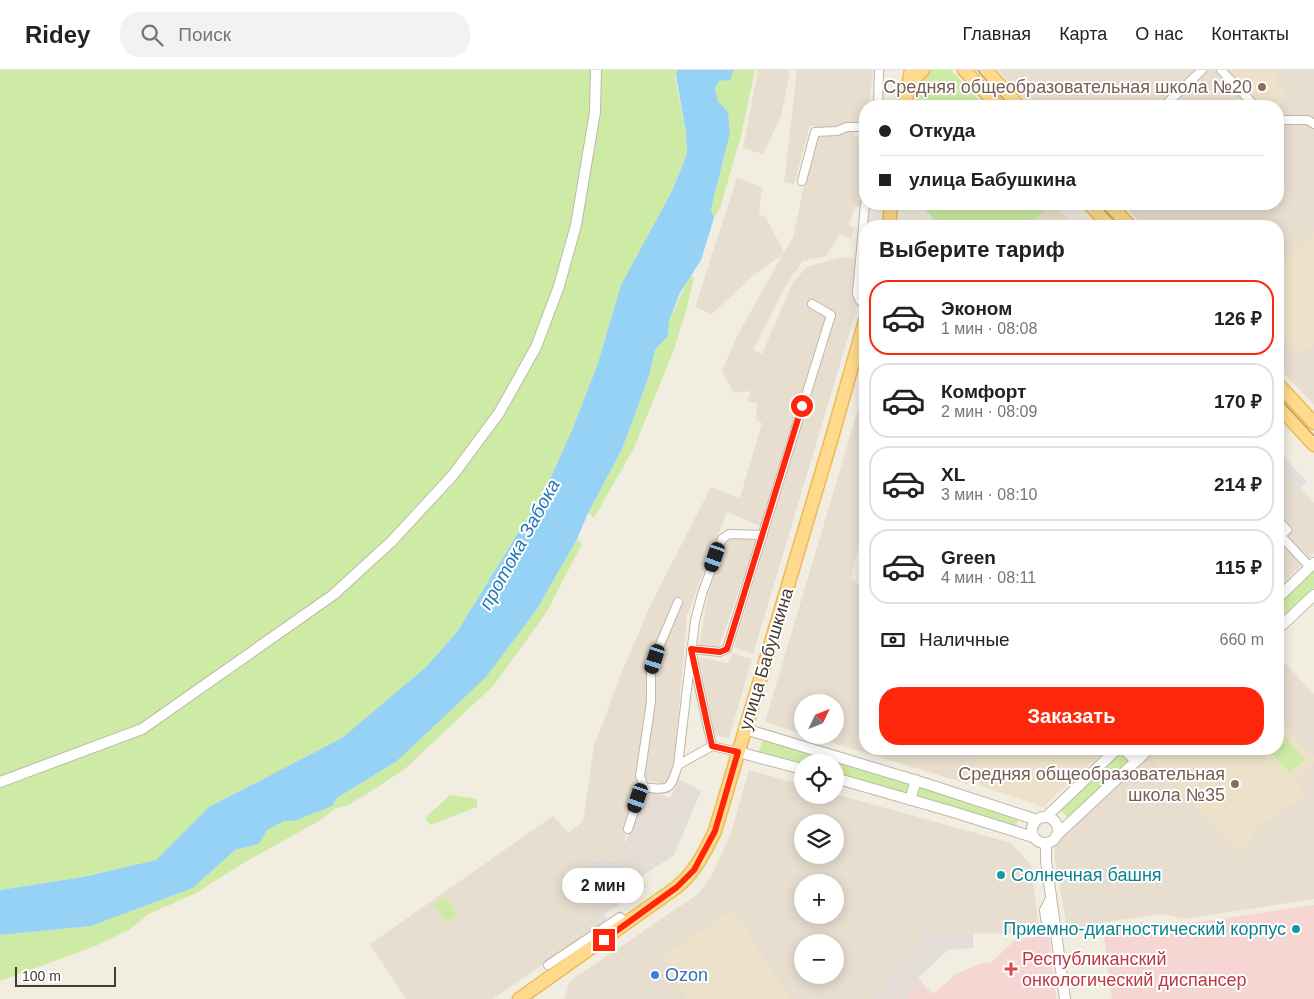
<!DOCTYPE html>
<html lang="ru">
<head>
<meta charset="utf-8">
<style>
	body { margin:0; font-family:Arial,sans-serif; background:#f2f2f2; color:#222; height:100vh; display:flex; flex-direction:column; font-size:19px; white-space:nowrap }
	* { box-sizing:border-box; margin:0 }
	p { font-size:16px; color:#767676 }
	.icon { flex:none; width:28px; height:28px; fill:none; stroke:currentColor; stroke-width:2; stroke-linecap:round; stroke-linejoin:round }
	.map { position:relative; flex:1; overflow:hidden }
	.side { position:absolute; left:859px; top:150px; width:425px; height:535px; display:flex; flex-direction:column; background:#fff; border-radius:20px; box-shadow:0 2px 12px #0003 }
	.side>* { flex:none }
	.top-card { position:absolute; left:859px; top:30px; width:425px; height:110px; border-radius:20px; box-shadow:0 2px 12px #0003; display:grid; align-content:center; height:110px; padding:0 20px; background:#fff }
	.needle { width:32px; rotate:47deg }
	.controls { position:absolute; left:794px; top:624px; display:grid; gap:10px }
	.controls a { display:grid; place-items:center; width:50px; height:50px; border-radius:50%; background:#fff; box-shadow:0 2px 12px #0003; font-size:25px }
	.scale { position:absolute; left:15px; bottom:12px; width:101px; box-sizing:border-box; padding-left:5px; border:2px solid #443c32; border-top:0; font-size:14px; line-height:18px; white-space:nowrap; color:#443c32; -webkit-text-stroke:4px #fff; paint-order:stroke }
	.end { position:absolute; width:22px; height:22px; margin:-11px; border:6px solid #ff270b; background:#fff; box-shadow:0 0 0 2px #fff }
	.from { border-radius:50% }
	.bubble { position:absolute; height:35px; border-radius:18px; background:#fff; box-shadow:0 2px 12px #0003; font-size:16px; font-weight:700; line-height:35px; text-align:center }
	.car { position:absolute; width:15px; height:30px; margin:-15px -8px; border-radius:6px; box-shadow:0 0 4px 1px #0007; background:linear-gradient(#222 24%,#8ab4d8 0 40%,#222 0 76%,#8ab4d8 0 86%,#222 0) }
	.top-card b { display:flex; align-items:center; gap:18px; height:48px; font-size:19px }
	.top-card b+b { border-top:1px solid #e0e0e0 }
	.top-card i { width:12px; height:12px; background:#222 }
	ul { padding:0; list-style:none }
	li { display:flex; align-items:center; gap:15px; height:75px; margin:0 10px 8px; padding:0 10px; border:2px solid #e0e0e0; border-radius:20px }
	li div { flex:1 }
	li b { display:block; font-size:19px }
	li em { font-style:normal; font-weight:700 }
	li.selected { border-color:#ff270b }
	li>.icon { width:45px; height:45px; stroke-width:1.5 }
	h2 { padding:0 20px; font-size:22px; line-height:60px }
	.pay { display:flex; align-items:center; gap:12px; height:55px; padding:0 20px; font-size:19px }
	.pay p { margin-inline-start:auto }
	.primary-button { display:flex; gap:10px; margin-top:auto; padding:10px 20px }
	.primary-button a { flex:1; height:58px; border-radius:20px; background:#ff270b; color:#fff; font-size:20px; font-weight:700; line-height:58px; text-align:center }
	header { display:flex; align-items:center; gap:30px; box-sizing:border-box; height:70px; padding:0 25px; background:#fff; border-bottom:1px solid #e0e0e0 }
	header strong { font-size:24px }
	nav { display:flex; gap:28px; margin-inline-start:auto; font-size:18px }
	.search { width:350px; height:45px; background:#f2f2f2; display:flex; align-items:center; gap:12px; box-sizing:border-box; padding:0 18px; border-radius:20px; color:#767676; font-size:19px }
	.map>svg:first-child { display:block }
	.residential { fill:#e7decf; fill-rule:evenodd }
	.industrial { fill:#e4ddd7 }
	.education { fill:#ede2c9 }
	.medical { fill:#f5d6d3 }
	.green { fill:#ceeba5 }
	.parking { fill:#e2dfdb }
	.water { fill:#96d2f6 }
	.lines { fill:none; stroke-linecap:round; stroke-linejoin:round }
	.minor-casing { stroke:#c1b7a6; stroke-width:10 }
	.tertiary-casing { stroke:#c1b7a6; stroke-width:12 }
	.primary-casing { stroke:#edba54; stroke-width:15 }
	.minor { stroke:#fff; stroke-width:8 }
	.tertiary { stroke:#fff; stroke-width:10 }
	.primary { stroke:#ffda8d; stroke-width:12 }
	.tram { stroke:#939393; stroke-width:1 }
	.route { stroke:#ff270b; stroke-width:6 }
	.education-dot { fill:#8d6e63; stroke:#fff; stroke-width:2 }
	.culture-dot { fill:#0f9aa8; stroke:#fff; stroke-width:2 }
	.health-dot { fill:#e0444e; stroke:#fff; stroke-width:2 }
	.shop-dot { fill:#3f7fe0; stroke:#fff; stroke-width:2 }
	.labels { text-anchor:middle; stroke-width:4; stroke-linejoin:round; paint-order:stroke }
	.education-label { font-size:18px; fill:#785e54; stroke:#fff; text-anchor:end }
	.street-label { font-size:18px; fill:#443c32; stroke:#fff }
	.culture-label { font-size:18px; fill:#0d838f; stroke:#fff; text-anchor:start }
	.health-label { font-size:18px; fill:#be3a42; stroke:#fff; text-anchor:start }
	.shop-label { font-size:18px; fill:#366cbe; stroke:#fff; text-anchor:start }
	.water-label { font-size:19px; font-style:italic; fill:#2279b0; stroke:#fff }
</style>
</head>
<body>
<header>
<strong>Ridey</strong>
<div class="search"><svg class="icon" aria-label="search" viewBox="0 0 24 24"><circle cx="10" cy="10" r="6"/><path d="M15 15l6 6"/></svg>Поиск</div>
<nav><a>Главная</a><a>Карта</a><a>О нас</a><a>Контакты</a></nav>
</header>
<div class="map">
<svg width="1314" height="929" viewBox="0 0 1314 929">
	<rect width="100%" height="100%" fill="#f2ede1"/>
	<path class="residential" d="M758,0h31v7l-8,39 -18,38 -20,-6z
		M797,0h76l-4,36h-4v21l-40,2 -15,-4 -16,59 -10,-1z
		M998,0h232l33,36h-232z
		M1280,0h34v163l-36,34v-41h-134l-21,-22h155l-2,-98 10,-10 -15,-17z
		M851,58l4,1 -2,7 12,2 -2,18 2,1v27l-4,23 -6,-1 -6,19 6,3 -4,10 -11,-4 -14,22 -23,5 -17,24 -33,65 9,4 31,-72 14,-15 35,-10 17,2 -4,55 -102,340 -19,-7 99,-325 -7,-5 -66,209 -33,-14 -30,77 -10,28 -12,137 -5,26 -5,5 -18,-5 -4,-12 11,-100 26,-70h-4l-13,28 -15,43v36l-27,156 -27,-1 -22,16 29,48 -108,75h-87l-36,-55 183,-128 16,17 14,-12 11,-75 27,-72 31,-72 59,-115 29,11 22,-75 -6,-3 1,-17 -10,-2 4,-10 -17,2 -12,-22 13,-31 48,-86 -28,20 -43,40 -17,-7 42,-129 25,9 -3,27 7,4 18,34 9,-14 22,-106z
		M1278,263l21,22 15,-13v63l-36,-38z
		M865,316v133l-14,60 14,9v161h115l-12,35 -161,-49h28v-33h-33v32l-37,-12z
		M1278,392l36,41v50l-36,35z
		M731,468l26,2 -39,109 -19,-2 8,-49 19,-57z
		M732,583l20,6 -23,79 -14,-3 -16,-78 29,6z
		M1278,586l36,38v205l-129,20 -24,-5 -55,8 -38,10 -14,-77 2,-13 101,-93h121z
		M749,700l53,15v10l33,-1 176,49 20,22 8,64 -28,5 -88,-2 -20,33 -30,34h-309l6,-18 128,-87 14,-19 19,-42zM802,752h33v33h-33zM802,812h33v33h-33zM802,872h33v33h-33z"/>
	<path class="industrial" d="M679,709l22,12 -27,64 -32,21 4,11 -42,27 3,6 -6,4 -29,-48 23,-16 26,1 2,-15 27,-56 20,8z
		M923,862l50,1v15l-25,2 -30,28 4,5 -16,16h-33l30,-34z"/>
	<path class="education" d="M1230,0h50l-9,9 15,17 -10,10h-13z
		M1052,134h2l21,22h-47z
		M1314,163v109l-15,13 -21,-22v-66z
		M1278,648l36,39v5l-19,20 10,11 -29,24 -8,2 -17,15 2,3 -14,16 -91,-98 7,-6h123z
		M980,679h127l-64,58 -63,-21 -6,-18z
		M733,840l41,63 17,26h-103l-27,-41z"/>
	<path class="medical" d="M1314,835v94h-202l-9,-71 40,-6 1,8z
		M1049,864l7,65h-150l16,-16 11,11 23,-20 24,-10 11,-1 24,-23z"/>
	<path class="green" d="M0,0h677l-2,7 11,56 1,21 -15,37 -51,94 -24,81 -25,64 -25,56 -90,146 -31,35 -84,71 -133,69 -53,53 -73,17 -83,13z
		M734,0h21l-14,66 -21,72 -6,10 -3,-9 19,-76 -2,-21 -10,-11 -3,-12 4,-8 11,-1z
		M929,0h21l3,2 31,34h-70c2,-14 3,-26 15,-36z
		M920,134h132l-24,22h-88z
		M690,205l4,3 -9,37 -12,37 -39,96 -40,70 -6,-5 34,-64 27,-73 6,-26 13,-14 1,-15z
		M577,469l5,5 -36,69 -52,72 -88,83 -25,17 -34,21 -11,2 -17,13 -74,41 -49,31 -47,21 -20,16 -36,17 -93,34v-46l91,-9 102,-38 42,-38 24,-6 8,-14 17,-10 10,1 43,-23 60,-37 140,-152z
		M1314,499v19l-36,34v-19z
		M1284,666l21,23 -15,14 -22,-23 10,-1v-7z
		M763,668l148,44 -3,12 -73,-20v-12h-33v2l-43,-12z
		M1121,682l8,9 -60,58 -9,-10z
		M918,716l101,30 -3,12 -101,-30z
		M450,725l27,4v8l-47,18 -5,-7z
		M446,826l12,18 -11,9 -14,-18z"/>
	<path class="parking" d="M1278,380l29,32 -10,9 -19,-21z"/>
	<path class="water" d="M677,0h57l-4,10 -11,1 -4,8 3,12 10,11 2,21 -19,76 3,9 -13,42 -21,33 -11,28 -1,15 -13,14 -6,26 -27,73 -34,64 -11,26 -40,70 -51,68 -89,84 -60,37 -5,8 -38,15h-10l-17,9 -8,14 -24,6 -42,38 -102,38 -91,9v-45l83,-13 73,-17 53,-53 133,-69 84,-71 31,-35 90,-146 25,-56 25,-64 24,-81 51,-94 15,-37 -1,-21 -10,-58z"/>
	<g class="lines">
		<g class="minor-casing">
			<path id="minor" d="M1221,0l34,36
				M878,36l1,-36
				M1164,36l38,-36
				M1278,50h30l6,4
				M802,111l13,-49 22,-1 10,-4h18
				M865,235l-5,-4 -3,-7 8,-90
				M1278,450l9,10 -9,9
				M1281,466l29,31
				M678,532l-19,45 -8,23v32l-11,74 4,11c26,4 26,3 34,-22l34,-19 26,6
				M712,676l-21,-97 29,3 7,-3 104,-334 -19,-11
				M678,695l17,-144 7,-27 20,-55 7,-5 34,1
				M628,759l10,-31 6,-11
				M1051,826l-7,14 2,14 10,7
				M548,895l72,-48 7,6"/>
		</g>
		<g class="tertiary-casing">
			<path id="tertiary" d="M1278,528l36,-35
				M1278,559l36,-34
				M745,659l182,55 110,36
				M1124,679l12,12
				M738,682l64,17
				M835,708l115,33 83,26
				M0,712l142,-53 191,-134 59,-54 61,-66 46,-62 37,-66 23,-61 17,-61 19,-113 1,-42
				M910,730l6,-20
				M1032 760a13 13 0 1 1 26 0a13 13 0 1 1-26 0Z
				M1046,747l71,-68
				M1058,764l91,-85
				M1046,773v17l19,139"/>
		</g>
		<g class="primary-casing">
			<path id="primary" d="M964,0l34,36
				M986,0l33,36
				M908,16l15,-16
				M905,36l6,-36
				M1089,134l21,22
				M1109,134l21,22
				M889,156l2,-22
				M1278,314l36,39
				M1278,336l36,39
				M519,929l158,-112c18,-15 28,-35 38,-56l115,-387 35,-123"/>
		</g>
		<use href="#minor" class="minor"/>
		<use href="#tertiary" class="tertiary"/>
		<use href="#primary" class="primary"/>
		<path class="tram" d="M977,0l33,36
			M1098,134l21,22
			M1278,327l36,39"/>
	</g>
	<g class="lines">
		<path class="route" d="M604,870l73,-53 17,-17 21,-39 23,-79 -26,-6 -21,-97 29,3 7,-3 75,-243"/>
	</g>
	<g class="education-dot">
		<circle cx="1262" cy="17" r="5"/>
		<circle cx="1235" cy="714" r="5"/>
	</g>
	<g class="culture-dot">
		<circle cx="1001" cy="805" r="5"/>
		<circle cx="1296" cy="859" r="5"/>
	</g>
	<path class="health-dot" d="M1008.5 891.5h5v5h5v5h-5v5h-5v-5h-5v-5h5z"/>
	<circle class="shop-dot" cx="655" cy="905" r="5"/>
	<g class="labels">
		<g class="education-label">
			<text x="1252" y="23">Средняя общеобразовательная школа №20</text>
			<text x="1225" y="710">Средняя общеобразовательная<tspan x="1225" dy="21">школа №35</tspan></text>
		</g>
		<g class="street-label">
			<text transform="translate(766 589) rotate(-73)" y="6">улица Бабушкина</text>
		</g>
		<g class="culture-label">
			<text x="1011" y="811">Солнечная башня</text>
			<text x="1286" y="865" text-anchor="end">Приемно-диагностический корпус</text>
		</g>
		<g class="health-label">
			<text x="1022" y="895">Республиканский<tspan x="1022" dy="21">онкологический диспансер</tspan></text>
		</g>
		<g class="shop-label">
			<text x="665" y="911">Ozon</text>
		</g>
		<g class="water-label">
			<text transform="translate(519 474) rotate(-61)" y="7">протока Забока</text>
		</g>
	</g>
</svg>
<div class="controls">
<a><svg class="needle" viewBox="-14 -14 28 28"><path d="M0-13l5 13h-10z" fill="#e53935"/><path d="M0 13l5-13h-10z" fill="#767676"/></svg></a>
<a><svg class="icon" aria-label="locate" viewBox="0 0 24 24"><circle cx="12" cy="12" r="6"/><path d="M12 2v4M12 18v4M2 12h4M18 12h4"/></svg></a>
<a><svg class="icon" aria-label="layers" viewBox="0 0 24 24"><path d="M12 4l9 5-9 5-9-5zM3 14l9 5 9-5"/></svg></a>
<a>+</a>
<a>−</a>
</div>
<div class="scale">100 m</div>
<i class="end from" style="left:802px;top:336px"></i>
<i class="end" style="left:604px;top:870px"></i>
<div class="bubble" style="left:562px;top:798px;width:82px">2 мин</div>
<i class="car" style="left:715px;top:487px;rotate:199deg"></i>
<i class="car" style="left:655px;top:589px;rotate:198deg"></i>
<i class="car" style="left:638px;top:728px;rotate:199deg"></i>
<div class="top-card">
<b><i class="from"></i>Откуда</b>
<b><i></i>улица Бабушкина</b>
</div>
<section class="side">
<h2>Выберите тариф</h2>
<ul>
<li class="selected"><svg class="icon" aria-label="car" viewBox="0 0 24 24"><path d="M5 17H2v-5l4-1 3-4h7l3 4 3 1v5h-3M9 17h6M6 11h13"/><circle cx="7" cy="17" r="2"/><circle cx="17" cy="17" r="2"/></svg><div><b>Эконом</b><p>1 мин · 08:08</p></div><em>126 ₽</em></li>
<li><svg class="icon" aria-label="car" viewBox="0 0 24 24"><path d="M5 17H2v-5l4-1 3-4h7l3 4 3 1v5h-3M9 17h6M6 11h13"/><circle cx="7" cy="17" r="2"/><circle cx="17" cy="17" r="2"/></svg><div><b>Комфорт</b><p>2 мин · 08:09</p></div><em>170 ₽</em></li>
<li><svg class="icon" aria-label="car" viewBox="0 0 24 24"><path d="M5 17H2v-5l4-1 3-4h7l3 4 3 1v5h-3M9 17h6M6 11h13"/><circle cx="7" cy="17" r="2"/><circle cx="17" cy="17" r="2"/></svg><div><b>XL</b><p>3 мин · 08:10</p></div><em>214 ₽</em></li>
<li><svg class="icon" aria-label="car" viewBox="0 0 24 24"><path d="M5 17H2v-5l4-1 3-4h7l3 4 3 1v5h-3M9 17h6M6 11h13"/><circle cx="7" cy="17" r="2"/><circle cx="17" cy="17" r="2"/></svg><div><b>Green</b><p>4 мин · 08:11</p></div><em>115 ₽</em></li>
</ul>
<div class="pay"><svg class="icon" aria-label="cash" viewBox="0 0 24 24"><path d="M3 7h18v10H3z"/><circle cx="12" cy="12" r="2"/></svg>Наличные<p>660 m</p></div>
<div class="primary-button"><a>Заказать</a></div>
</section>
</div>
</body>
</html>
